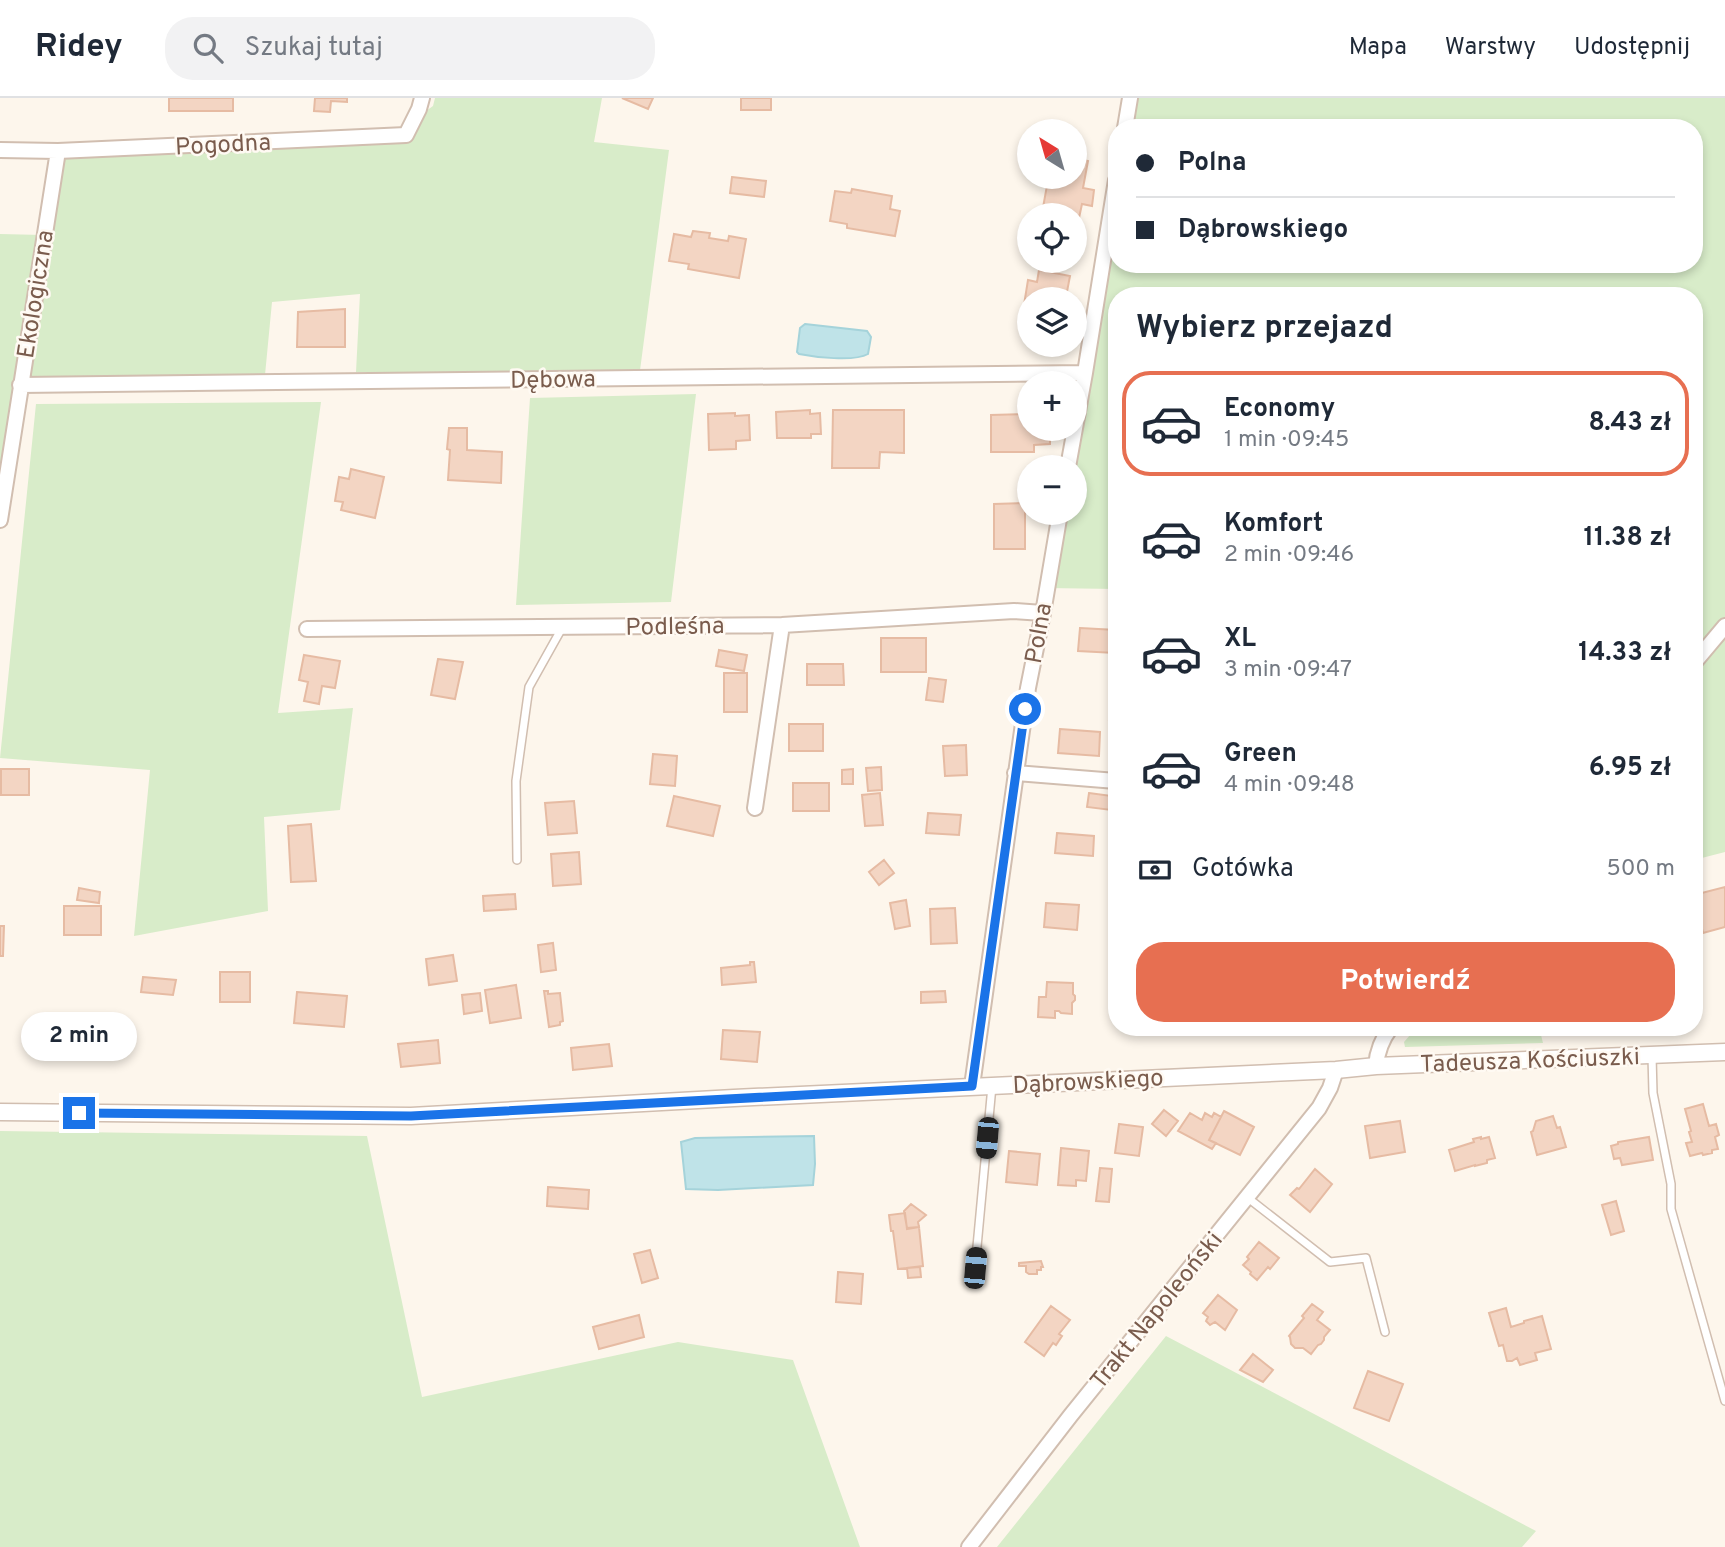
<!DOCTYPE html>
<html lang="pl">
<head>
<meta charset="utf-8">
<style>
	body { margin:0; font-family:Overpass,sans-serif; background:#f2f2f3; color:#1f2937; height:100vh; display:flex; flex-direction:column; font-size:26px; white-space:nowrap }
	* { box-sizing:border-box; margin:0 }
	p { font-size:23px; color:#747a83 }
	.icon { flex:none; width:38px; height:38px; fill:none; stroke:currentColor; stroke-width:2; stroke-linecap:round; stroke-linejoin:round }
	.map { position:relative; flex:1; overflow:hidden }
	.side { position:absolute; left:1108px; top:189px; width:595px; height:749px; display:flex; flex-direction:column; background:#fff; border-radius:28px; box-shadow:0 4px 10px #0003 }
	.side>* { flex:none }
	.guide { position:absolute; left:1108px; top:21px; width:595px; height:154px; border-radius:28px; box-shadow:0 4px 10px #0003; display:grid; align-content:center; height:154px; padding:0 28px; background:#fff }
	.needle { width:46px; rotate:323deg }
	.buttons { position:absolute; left:1017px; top:21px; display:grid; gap:14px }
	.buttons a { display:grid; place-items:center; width:70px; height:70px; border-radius:50%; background:#fff; box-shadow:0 4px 10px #0003; font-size:35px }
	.end { position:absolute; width:32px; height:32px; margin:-16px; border:9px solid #1a73e8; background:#fff; box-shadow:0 0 0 4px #fff }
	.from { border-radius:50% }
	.bubble { position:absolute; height:49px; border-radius:24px; background:#fff; box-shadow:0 4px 10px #0003; font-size:23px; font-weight:700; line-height:49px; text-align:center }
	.car { position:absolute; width:21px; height:42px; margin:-21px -10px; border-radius:9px; box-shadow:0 0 5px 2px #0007; background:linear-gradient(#222 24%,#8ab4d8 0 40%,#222 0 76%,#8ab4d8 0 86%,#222 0) }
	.guide b { display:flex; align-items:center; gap:24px; height:66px; font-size:26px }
	.guide b+b { border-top:2px solid #e0e1e3 }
	.guide i { width:18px; height:18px; background:#1f2937 }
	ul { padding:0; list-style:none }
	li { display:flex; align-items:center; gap:21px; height:105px; margin:0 14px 10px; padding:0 14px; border:4px solid transparent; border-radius:28px }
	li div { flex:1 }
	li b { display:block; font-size:26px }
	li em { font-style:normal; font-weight:700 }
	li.on { border-color:#e76f51 }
	li>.icon { width:63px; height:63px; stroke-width:1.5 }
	h2 { padding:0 28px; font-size:32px; line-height:84px }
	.pay { display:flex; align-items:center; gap:18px; height:77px; padding:0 28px; font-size:26px }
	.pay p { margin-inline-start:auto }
	.button { display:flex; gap:14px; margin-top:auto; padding:14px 28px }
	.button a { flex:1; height:80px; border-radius:28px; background:#e76f51; color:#fff; font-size:28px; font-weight:700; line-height:80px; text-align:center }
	header { display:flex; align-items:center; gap:42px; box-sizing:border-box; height:98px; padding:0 35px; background:#fff; border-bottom:2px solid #e0e1e3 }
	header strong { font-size:33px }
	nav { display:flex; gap:38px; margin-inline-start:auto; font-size:24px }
	.search { width:490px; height:63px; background:#f2f2f3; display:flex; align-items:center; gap:18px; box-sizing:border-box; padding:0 24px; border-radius:28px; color:#747a83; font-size:26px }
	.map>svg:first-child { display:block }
	.green { fill:#d8ecc9 }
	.water { fill:#bfe3e8; stroke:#a5d3da; stroke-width:2 }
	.building { fill:#f3d5c3; stroke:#e6bba3; stroke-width:2 }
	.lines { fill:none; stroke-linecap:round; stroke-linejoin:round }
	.service-casing { stroke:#d1beb0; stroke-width:10 }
	.minor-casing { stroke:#d1beb0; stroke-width:18 }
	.tertiary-casing { stroke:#d1beb0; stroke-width:19 }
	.service { stroke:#fff; stroke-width:7 }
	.minor { stroke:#fff; stroke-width:14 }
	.tertiary { stroke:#fff; stroke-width:16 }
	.route { stroke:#1a73e8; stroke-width:9 }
	.labels { text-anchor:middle; stroke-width:5; stroke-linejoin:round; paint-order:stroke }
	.street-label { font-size:24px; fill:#7a5c4d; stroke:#fffaf3 }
</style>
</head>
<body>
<header>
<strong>Ridey</strong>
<div class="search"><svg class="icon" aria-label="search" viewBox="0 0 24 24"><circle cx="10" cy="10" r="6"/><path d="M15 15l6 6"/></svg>Szukaj tutaj</div>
<nav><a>Mapa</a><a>Warstwy</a><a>Udostępnij</a></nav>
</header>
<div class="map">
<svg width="1725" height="1449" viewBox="0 0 1725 1449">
	<rect width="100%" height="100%" fill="#fdf6ec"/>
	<path class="green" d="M435,0h167l-8,44 75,8 -30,228 -283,-6 4,-78 -88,8 -7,73 -245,10 38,-234 329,-12 46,-33z
		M1130,0h595v754l-31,8v-564h-578v293l-70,-1 13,-75h15v-46l42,-292v89h578v-136h-569z
		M0,136l43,1 -43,232z
		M696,296l-25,208 -155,3 14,-207z
		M321,304l-43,311 75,-5 -13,102 -76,7 4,94 -134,25 16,-166 -150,-12 36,-354z
		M1417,929h122l4,16 -138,4 -1,-5z
		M0,1033l367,5 55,261 256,-55 115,18 67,187h-860z
		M1166,1238l370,195 -14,16h-525z"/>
	<path class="water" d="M805,226l62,7 4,6 -3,17c-14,8 -54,3 -69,0l-2,-2 3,-24z
		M814,1038l1,28 -2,21 -95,5 -32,-1 -5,-47 14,-4z"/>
	<path class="building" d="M169,0h64v13h-64z
		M315,0h32v4l-16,-1 -1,11 -16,-1z
		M622,0h31l-5,11z
		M741,0h30v12h-30z
		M1074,60l14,3 -5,27 11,2 -2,16 -10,-2 -3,14 -5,-1v-2l-32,-2 6,-33 7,2 1,-5h18z
		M732,79l34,4 -2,16 -34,-4z
		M852,91l40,7 -2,13 10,2 -5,25 -48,-8v-4l-17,-3 5,-30 16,2z
		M693,133l17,2 -1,5 19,3 1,-5 17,3 -7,39 -51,-9 1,-5 -20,-3 5,-27 17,3z
		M1039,172l31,6 -4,21 -3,-1 -1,3h-33v13l-6,-1 5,-31 9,2z
		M345,211v38h-48l1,-35z
		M810,312v4l10,-1 1,21h-10v4h-34l-1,-26z
		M833,312h71v43l-24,-1 -1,16h-47z
		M1029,312v19h21v15l-16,1v7h-43v-37l38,-1z
		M735,315v3l14,-1 1,25 -14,1v8l-27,1 -1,-36z
		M449,330h18v22l35,2 -1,31 -53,-3 2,-30 -3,-1z
		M351,371l33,8 -9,41 -34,-8 2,-8 -8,-1 4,-24 10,2z
		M1025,405v46h-31v-45z
		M1080,530l36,2 -1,23 -37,-2z
		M881,540h45v34h-45z
		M719,552l28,5 -3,16 -28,-5z
		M304,557l36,6 -5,27 -13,-2 -3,18 -15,-3 4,-19 -9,-2z
		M438,561l25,3 -8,37 -24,-4z
		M807,566h36l1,21h-37z
		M724,575h23v39h-23z
		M929,580l17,2 -3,22 -17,-2z
		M1111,607l5,1v15l-7,-1z
		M789,626h34v27h-34z
		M1060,631l40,3 -1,24 -41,-3z
		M966,647l1,30 -22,1 -2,-30z
		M653,656l24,2 -2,30 -25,-2z
		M881,669l1,23 -14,1 -2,-23z
		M1,671h28v26h-28z
		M853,671v15h-11v-14z
		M793,685h36v28h-36z
		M880,695l3,32 -18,1 -3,-31z
		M1089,695l23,3 -1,14 -24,-3z
		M674,698l46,10 -7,30 -46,-10z
		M574,703l3,32 -29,2 -3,-32z
		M928,715l33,2 -2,20 -33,-2z
		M311,726l5,57 -25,1 -3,-56z
		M1057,735l37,3 -1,20 -38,-3z
		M579,754l2,32 -28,2 -2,-32z
		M884,762l10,13 -15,12 -10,-13z
		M1725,789v40l-22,6 -9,-38z
		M79,790l21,4 -1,11 -22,-3z
		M515,796l1,15 -32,2 -1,-15z
		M906,802l4,26 -15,3 -5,-26z
		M1046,805l33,2 -2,25 -33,-3z
		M64,808h37v29h-37z
		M955,810l2,35 -26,1 -1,-35z
		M0,828h4l-1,30h-3z
		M553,845l3,27 -15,2 -3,-27z
		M453,857l4,26 -28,4 -3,-26z
		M750,864h4l2,20 -34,3 -1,-17 29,-3z
		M220,874h30v30h-30z
		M143,879l33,3 -3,15 -32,-3z
		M1047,884l26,1v11l2,2v4l-3,3v11l-11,-1 -2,-2h-4v7l-17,-1 1,-20h7z
		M516,887l5,33 -31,5 -5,-33z
		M544,893h4v3l12,-1 3,28 -3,1v3l-11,2z
		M945,893l1,11 -25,1v-11z
		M297,894l50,4 -3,31 -50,-4z
		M480,895l2,18 -18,3 -2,-19z
		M723,932l37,2 -3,30 -36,-3z
		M81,936h30v22h-30z
		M438,942l2,23 -39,4 -3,-23z
		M609,946l3,22 -39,4 -2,-22z
		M1703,1006l6,22 7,-2 3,11 -4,2 3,12 -6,1v4v-1l-9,2 -1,-2 -12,3 -4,-13 6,-1 -3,-10 2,-1 -6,-22z
		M1164,1012l14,11 -12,15 -14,-12z
		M1224,1013l30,16 -14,28 -31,-15z
		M1190,1015l12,7 3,-7 7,4 2,-4 7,4 -12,23 7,3 -4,6 -34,-18z
		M1553,1018l4,12 3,-1 6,20 -29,8 -6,-23 2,-1 3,-10z
		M1400,1023l5,31 -35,6 -5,-32z
		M1119,1026l24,3 -4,29 -24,-3z
		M1481,1039v2l8,-2 6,21 -8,2v3l-12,3v-1l-20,6 -6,-21 25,-8 -1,-3z
		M1649,1039l4,23 -31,5 -2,-7 -6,1 -3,-13 7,-2v-2z
		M1061,1050l28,3 -3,30 -10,-1v6l-18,-1z
		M1009,1053l31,3 -3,31 -31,-3z
		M1100,1070l12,1 -3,33 -13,-1z
		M1315,1071l17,15 -22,28 -20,-17 7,-7 2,1z
		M548,1089l41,3 -1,19 -41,-3z
		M1616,1103l8,30 -13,4 -9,-30z
		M911,1106l15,11 -8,7 1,5 -12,1 -3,-17z
		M905,1115l2,16 12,-2 4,39 -25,3 -5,-38h-2l-2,-16z
		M1259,1144l20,16 -9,11 -2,-2 -11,13 -7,-6 1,-2 -8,-7 6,-6 -2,-2z
		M650,1152l8,28 -16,5 -8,-29z
		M1041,1163l2,6h-2v3h-4v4h-8l-3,-2v-6h-7v-3z
		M920,1169l1,10 -13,1 -1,-10z
		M838,1174l25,2 -2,30 -25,-2z
		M1218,1197l19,15 -12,20 -10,-8 -5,3 -4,-4 2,-4 -5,-4z
		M1312,1206l11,8 -6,8 13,10 -6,7v3l-3,4 -3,1 -7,9 -8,-6h-8l-4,-4 -1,-7 -1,-1 15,-18 -2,-2z
		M1051,1208l19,14 -11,14 3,2 -6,9 -3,-2 -9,13 -19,-14z
		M1506,1210l5,19 13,-4v-2l18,-5 9,33 -16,4 2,7 -17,5 -3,-7 -5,3h-5l-4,-16 -4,1 -10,-33z
		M639,1217l5,22 -45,12 -6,-22z
		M1253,1256l20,16 -10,12 -23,-12z
		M1368,1273l35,13 -14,37 -35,-13z"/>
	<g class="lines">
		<g class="service-casing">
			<path id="service" d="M517,762l-1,-79 13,-94 33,-59
				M1652,958l1,37 18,91v25l54,192
				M1248,1100l82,64 36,-4 19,74
				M975,1170l17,-182"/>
		</g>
		<g class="minor-casing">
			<path id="minor" d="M1125,30l5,-30
				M0,52l58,1 348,-16 13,-26 3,-11
				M20,287l1065,-12
				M1068,369l17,-94 31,-193
				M0,422l58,-369
				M307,531l475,-4 232,-14 29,2
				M1694,565l31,-37
				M1015,675l101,8
				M755,710l27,-183
				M1376,968c1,-14 6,-27 15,-39
				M972,988l56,-398 15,-75 17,-100
				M969,1449l102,-132 248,-307 11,-20 6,-18"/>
		</g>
		<g class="tertiary-casing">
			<path id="tertiary" d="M0,1014l411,4 323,-18 602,-28 40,-4 349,-14"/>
		</g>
		<use href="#service" class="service"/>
		<use href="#minor" class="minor"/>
		<use href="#tertiary" class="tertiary"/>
	</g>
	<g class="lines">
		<path class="route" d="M79,1015l332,3 561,-30 53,-377"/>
	</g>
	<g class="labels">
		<g class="street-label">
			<text transform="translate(223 46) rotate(-3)" y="8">Pogodna</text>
			<text transform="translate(35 196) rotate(-81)" y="8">Ekologiczna</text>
			<text transform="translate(553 281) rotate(-1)" y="8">Dębowa</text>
			<text transform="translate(675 528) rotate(-1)" y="8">Podleśna</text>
			<text transform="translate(1038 535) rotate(-80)" y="8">Polna</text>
			<text transform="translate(1530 962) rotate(-2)" y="8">Tadeusza Kościuszki</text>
			<text transform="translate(1088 983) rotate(-3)" y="8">Dąbrowskiego</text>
			<text transform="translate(1156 1212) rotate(-51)" y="8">Trakt Napoleoński</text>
		</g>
	</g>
</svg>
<div class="buttons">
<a><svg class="needle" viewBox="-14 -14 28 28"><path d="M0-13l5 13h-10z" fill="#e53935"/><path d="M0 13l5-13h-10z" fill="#747a83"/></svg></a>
<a><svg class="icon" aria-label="locate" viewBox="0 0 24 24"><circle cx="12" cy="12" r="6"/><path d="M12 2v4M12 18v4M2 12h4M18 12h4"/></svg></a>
<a><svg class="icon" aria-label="layers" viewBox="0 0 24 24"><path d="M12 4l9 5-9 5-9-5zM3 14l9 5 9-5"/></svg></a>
<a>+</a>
<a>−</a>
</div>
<i class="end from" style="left:1025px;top:611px"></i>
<i class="end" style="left:79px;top:1015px"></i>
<div class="bubble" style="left:21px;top:914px;width:116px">2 min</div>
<i class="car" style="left:987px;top:1040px;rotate:185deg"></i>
<i class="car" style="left:975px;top:1170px;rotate:5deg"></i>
<div class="guide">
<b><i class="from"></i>Polna</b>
<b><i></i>Dąbrowskiego</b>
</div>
<section class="side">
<h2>Wybierz przejazd</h2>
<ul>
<li class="on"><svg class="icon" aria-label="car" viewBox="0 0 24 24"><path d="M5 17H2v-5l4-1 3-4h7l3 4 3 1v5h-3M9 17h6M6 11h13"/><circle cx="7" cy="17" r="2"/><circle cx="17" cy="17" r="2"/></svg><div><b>Economy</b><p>1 min · 09:45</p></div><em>8.43 zł</em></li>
<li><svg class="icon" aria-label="car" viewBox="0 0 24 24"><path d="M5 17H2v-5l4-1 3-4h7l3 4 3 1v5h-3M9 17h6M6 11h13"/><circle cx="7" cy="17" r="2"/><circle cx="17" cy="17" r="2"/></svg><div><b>Komfort</b><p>2 min · 09:46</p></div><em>11.38 zł</em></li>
<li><svg class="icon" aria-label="car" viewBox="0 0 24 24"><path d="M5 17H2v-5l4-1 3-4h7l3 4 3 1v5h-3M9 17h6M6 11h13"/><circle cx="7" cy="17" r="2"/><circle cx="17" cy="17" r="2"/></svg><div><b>XL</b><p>3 min · 09:47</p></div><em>14.33 zł</em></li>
<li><svg class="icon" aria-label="car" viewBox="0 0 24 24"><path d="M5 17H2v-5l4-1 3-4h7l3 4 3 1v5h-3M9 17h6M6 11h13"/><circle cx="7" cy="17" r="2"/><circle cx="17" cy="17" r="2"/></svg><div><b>Green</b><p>4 min · 09:48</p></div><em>6.95 zł</em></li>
</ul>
<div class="pay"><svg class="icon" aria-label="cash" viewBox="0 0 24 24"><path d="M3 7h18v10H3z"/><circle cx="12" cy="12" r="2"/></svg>Gotówka<p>500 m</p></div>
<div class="button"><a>Potwierdź</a></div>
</section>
</div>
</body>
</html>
